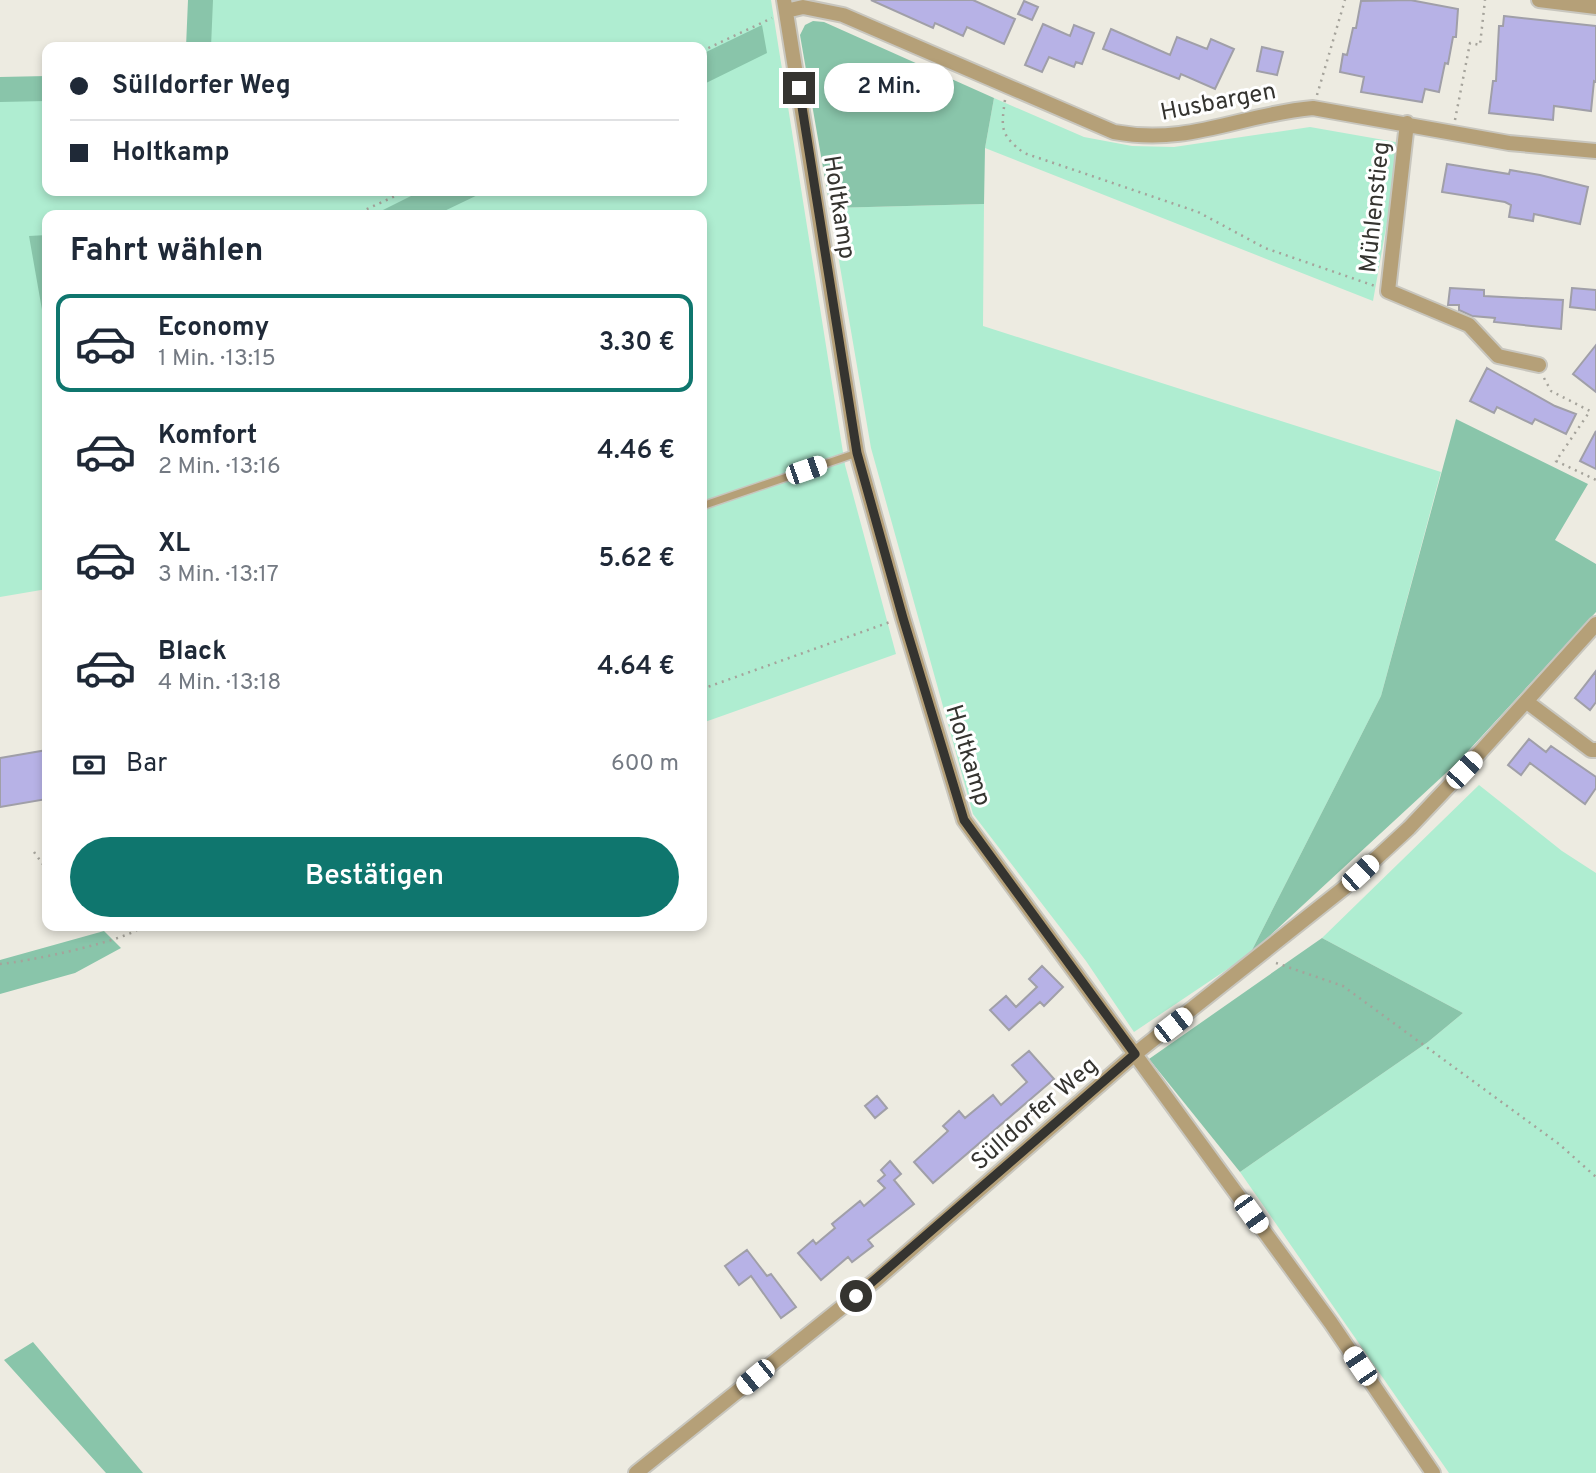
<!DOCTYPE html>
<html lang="de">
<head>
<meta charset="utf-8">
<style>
	body { margin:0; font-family:Overpass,sans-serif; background:#f6f6f7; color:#1f2937; height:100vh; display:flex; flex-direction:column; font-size:26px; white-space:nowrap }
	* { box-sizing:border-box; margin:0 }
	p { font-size:23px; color:#747a83 }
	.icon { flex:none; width:38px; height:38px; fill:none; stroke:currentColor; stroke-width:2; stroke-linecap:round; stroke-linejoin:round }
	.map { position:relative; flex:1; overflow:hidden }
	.sheet { position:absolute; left:42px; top:210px; width:665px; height:721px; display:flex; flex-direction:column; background:#fff; border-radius:14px; box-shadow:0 4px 10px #0003 }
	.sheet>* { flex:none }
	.guide { position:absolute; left:42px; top:42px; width:665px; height:154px; border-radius:14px; box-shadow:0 4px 10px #0003; display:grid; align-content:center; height:154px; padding:0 28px; background:#fff }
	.end { position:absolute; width:32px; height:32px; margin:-16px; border:9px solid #353430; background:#fff; box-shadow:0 0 0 4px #fff }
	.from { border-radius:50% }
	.bubble { position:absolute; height:49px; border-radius:24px; background:#fff; box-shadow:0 4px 10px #0003; font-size:23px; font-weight:600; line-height:49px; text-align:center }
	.car { position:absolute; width:21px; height:42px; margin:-21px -10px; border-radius:9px; box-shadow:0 0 5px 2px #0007; background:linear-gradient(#fff 24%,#345 0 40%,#fff 0 76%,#345 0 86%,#fff 0) }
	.guide b { display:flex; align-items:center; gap:24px; height:66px; font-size:26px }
	.guide b+b { border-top:2px solid #e0e1e3 }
	.guide i { width:18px; height:18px; background:#1f2937 }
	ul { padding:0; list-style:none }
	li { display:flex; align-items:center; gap:21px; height:98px; margin:0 14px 10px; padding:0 14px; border:4px solid transparent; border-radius:14px }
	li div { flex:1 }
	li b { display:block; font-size:26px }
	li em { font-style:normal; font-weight:600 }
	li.active { border-color:#0f766e }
	li>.icon { width:63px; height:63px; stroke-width:1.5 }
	h2 { padding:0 28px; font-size:32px; line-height:84px }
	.pay { display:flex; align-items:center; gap:18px; height:77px; padding:0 28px; font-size:26px }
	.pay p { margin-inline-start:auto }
	.primary-button { display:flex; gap:14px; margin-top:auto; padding:14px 28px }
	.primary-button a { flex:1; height:80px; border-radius:42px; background:#0f766e; color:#fff; font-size:28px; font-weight:600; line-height:80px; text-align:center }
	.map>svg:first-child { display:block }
	.green { fill:#afedd1 }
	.forest { fill:#89c5aa }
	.building { fill:#b7b2e6; stroke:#a09fa8; stroke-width:2 }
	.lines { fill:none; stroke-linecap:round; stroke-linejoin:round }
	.service-casing { stroke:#c8c6be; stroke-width:10 }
	.minor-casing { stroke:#c8c6be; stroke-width:18 }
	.path { stroke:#a5a39b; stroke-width:2.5; stroke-dasharray:2 5; stroke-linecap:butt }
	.service { stroke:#b5a078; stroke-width:7 }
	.minor { stroke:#b5a078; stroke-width:14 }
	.route { stroke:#353430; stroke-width:9 }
	.labels { text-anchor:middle; stroke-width:6; stroke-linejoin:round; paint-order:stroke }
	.street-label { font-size:24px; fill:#353430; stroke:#fff }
</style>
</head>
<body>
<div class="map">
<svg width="1596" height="1473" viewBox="0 0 1596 1473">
	<rect width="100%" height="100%" fill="#edebe1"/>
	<path class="green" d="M203,0h568l74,465 51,189 -194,69v-508h-655v374l-47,8v-502l47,-1v97h655v-144h-500z
		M994,98l90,39 48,9 42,1 136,-20 91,16 -28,158 -388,-153z
		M984,204l-1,122 458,146 -60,224 -131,258 -116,78 -48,-71 -113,-147 -102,-366 -41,-240z
		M1479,785l83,66 34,22v600h-147l-209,-301 188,-130 35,-29 -141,-75z"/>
	<path class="forest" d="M188,0h25l-2,47h-25z
		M813,21l11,1 170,76 -9,50 -1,56 -154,4 -30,-173 5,-10z
		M762,25l5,28 -65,32v-31z
		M47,76v25l-47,1v-25z
		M421,191h65l-50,24h-63z
		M47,235v103l-18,-102z
		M1456,419l132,65 -33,56 41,24v48l-137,149 -209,193 131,-258z
		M104,931l17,17 -46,25 -75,21v-34z
		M1322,938l141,75 -35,29 -188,130 -91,-113z
		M33,1342l110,131h-37l-102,-113z"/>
	<path class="building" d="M871,0h102l42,19 -11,25 -37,-17 -4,9 -28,-13 -2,5z
		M1410,0l48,9 -2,28h-3l-5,27 -3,-1 -6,29 -14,-3 -3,13 -61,-10 3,-15 -24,-5 3,-18 4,1 6,-27h3l5,-27z
		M1024,1l14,6 -6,13 -14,-6z
		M1504,16l92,10v56l-2,-1 -3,30 -37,-5 -1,14 -64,-7 4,-32h3l3,-55h4z
		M1043,24l27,12 4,-11 20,8 -12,31 -6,-2 -2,5 -25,-10 -7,15 -17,-7z
		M1111,29l59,26 7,-18 30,12 4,-10 23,10 -19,40 -34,-15 -2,5 -76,-30z
		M1262,47l21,5 -6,23 -20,-4z
		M1447,164l62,10 1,-4 30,5 48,12 -8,37 -46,-10 -1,7 -24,-4 2,-12 -6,-3 -63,-10z
		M1450,288l34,2v6l79,4 -2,29 -67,-7 1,-4 -23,-2 -13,-6v-5h-11z
		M1572,288l24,2v20l-26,-3z
		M1596,345v47l-23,-18z
		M1487,368l68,38 21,8 -10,20 -31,-15 -3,5 -35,-17 -3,6 -24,-12z
		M1596,431v38l-16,-8z
		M1596,671v31l-6,8 -15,-12z
		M1529,739l17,13 5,-6 45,31v11l-11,16 -55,-41 -9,12 -13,-10z
		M47,750v49l-47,8v-49z
		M1042,966l21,21 -19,19 -4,-4 -31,28 -19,-20 16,-14 10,11 21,-20 -8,-8z
		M1029,1051l25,28 -121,104 -19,-21 34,-31 -5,-5 16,-15 6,7 28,-23 8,10 26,-23 -15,-17z
		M877,1096l10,12 -12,10 -10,-12z
		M890,1161l11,13 -7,6 20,24 -46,36 5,6 -21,16 -4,-5 -27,23 -23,-27 15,-13 3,4 19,-16 -3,-4 28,-23 4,5 21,-18 -7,-7 7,-6 -4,-5z
		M747,1250l20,26 4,-2 25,33 -15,11 -30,-42 -12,9 -14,-19z"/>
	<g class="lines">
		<g class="service-casing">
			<path id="service" d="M702,506l155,-53"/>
		</g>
		<g class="minor-casing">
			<path id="minor" d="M784,0l73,453 46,165 61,202 367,503 102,150
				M1539,0l57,7
				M786,11l17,-4 40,8 271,117c76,14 127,-18 199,-24l196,35 87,8
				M1407,123l-19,168 81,34 29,31 41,9
				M1527,702l64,48h5
				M636,1473l241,-194 258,-225 209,-166 65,-60 55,-58 132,-146"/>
		</g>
		<path class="path" d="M702,51l70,-33
			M1317,95l28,-95
			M1005,100c-4,28 -5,35 19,53l174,59 67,36 110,38
			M1455,120l15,-77 10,2 5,-45
			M354,215l52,-24
			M1544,378l7,13 39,20 -34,50 40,19
			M702,689l188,-67
			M34,852l13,18
			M140,926h12
			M1276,963l67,23 216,158 37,33
			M0,964c26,-2 127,-23 143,-38"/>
		<use href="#service" class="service"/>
		<use href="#minor" class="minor"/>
	</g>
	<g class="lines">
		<path class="route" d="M799,88l58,365 46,165 61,202 171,234 -279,242"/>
	</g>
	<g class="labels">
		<g class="street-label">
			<text transform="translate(1218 101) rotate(-11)" y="8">Husbargen</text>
			<text transform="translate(840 207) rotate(81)" y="8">Holtkamp</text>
			<text transform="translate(1374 207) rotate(-84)" y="8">Mühlenstieg</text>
			<text transform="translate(969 755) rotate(73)" y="8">Holtkamp</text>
			<text transform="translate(1034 1113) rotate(-41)" y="8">Sülldorfer Weg</text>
		</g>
	</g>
</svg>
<i class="end from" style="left:856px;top:1296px"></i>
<i class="end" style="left:799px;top:88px"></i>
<div class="bubble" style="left:824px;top:63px;width:130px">2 Min.</div>
<i class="car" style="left:806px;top:470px;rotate:71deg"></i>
<i class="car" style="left:1464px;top:770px;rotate:43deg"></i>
<i class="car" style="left:1360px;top:873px;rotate:47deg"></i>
<i class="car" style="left:1173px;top:1025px;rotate:52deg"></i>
<i class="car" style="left:1251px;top:1214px;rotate:144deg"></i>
<i class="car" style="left:1360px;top:1366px;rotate:326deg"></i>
<i class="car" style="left:755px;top:1377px;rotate:231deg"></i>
<div class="guide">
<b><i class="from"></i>Sülldorfer Weg</b>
<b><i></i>Holtkamp</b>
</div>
<section class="sheet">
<h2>Fahrt wählen</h2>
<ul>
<li class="active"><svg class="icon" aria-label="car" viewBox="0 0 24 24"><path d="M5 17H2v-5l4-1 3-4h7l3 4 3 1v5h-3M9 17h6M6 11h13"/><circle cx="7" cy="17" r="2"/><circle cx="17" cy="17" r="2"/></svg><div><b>Economy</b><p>1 Min. · 13:15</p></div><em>3.30 €</em></li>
<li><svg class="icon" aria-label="car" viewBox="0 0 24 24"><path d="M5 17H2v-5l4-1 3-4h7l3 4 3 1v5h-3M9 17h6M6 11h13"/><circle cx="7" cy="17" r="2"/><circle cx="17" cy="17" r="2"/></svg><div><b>Komfort</b><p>2 Min. · 13:16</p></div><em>4.46 €</em></li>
<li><svg class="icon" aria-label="car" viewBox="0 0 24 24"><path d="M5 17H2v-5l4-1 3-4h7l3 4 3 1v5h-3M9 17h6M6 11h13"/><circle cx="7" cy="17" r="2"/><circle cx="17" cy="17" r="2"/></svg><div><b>XL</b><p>3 Min. · 13:17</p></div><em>5.62 €</em></li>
<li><svg class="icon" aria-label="car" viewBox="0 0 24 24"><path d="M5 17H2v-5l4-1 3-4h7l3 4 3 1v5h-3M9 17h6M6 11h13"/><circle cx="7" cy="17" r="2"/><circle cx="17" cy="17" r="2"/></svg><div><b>Black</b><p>4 Min. · 13:18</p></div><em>4.64 €</em></li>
</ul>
<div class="pay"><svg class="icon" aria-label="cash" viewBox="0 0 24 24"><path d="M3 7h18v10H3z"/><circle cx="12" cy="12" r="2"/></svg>Bar<p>600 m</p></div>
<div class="primary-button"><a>Bestätigen</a></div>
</section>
</div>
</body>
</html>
